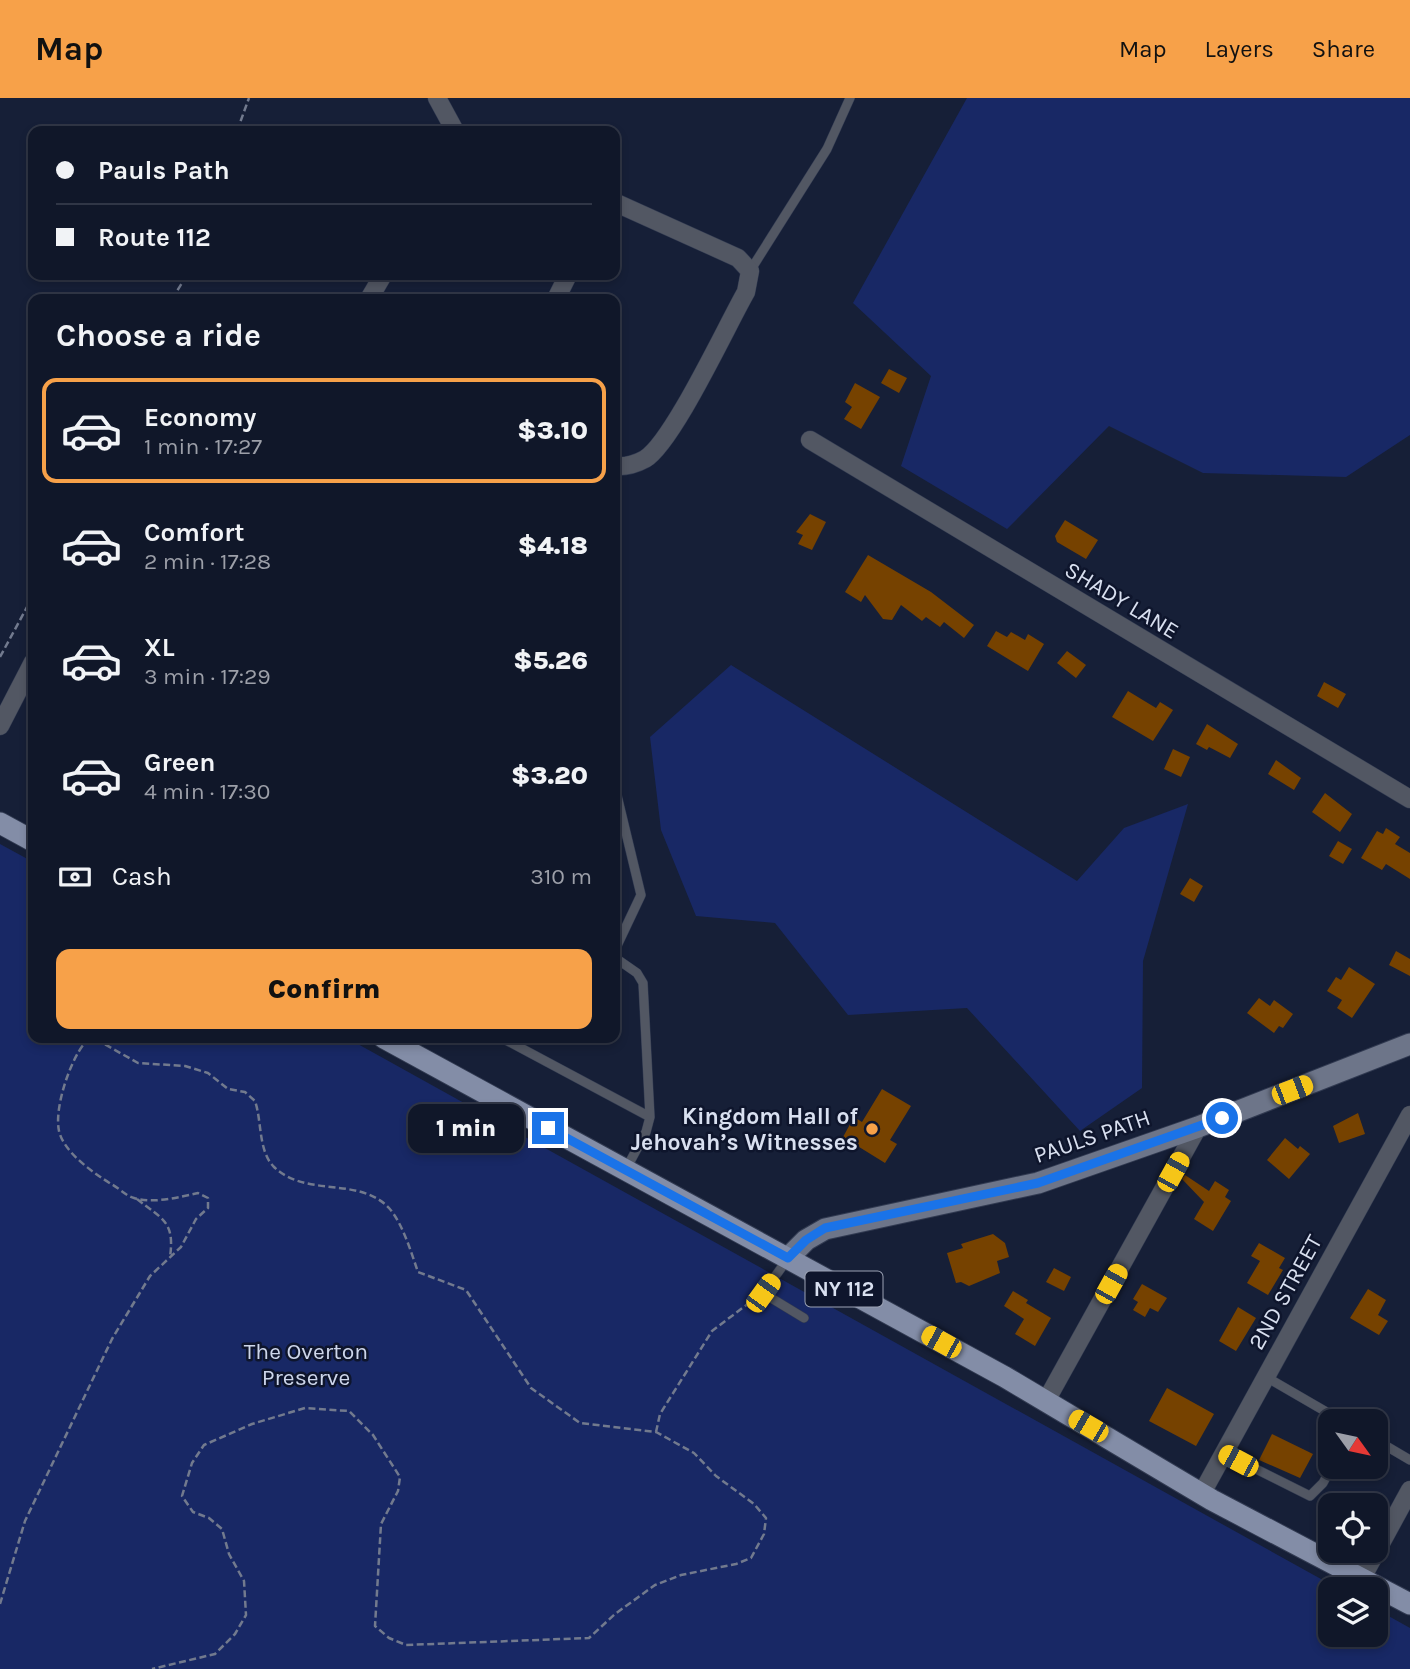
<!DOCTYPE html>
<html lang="en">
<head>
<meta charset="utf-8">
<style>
	body { margin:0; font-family:Karla,sans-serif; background:#192031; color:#f1f3f6; height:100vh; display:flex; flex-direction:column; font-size:26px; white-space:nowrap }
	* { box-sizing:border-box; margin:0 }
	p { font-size:23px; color:#9c9fa8 }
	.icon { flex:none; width:38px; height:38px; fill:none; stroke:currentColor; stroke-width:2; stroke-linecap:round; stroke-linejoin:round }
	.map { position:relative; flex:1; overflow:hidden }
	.panel { position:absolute; left:28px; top:196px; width:592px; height:749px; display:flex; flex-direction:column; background:#101729; border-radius:14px; box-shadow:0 4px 10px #0003,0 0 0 2px #303646 }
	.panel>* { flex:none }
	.hud { position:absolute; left:28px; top:28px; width:592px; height:154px; border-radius:14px; box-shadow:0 4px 10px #0003,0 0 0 2px #303646; display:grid; align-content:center; height:154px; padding:0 28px; background:#101729 }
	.needle { width:46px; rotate:123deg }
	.buttons { position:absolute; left:1318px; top:1311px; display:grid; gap:14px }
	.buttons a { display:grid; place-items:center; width:70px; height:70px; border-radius:14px; background:#101729; box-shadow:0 4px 10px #0003,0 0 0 2px #303646; font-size:35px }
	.end { position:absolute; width:32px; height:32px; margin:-16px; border:9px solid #1a73e8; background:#fff; box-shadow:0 0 0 4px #fff }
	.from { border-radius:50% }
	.bubble { position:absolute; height:49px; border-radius:14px; background:#101729; box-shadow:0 4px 10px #0003,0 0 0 2px #303646; font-size:23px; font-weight:800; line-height:49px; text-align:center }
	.car { position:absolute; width:21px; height:42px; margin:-21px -10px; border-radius:9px; box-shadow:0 0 5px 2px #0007; background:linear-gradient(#f5c518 24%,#345 0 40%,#f5c518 0 76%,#345 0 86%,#f5c518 0) }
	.hud b { display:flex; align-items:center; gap:24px; height:66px; font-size:26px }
	.hud b+b { border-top:2px solid #303646 }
	.hud i { width:18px; height:18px; background:#f1f3f6 }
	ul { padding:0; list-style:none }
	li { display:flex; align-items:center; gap:21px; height:105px; margin:0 14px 10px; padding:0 14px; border:4px solid transparent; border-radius:14px }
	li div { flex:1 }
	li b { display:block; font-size:26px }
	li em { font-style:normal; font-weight:800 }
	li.selected { border-color:#f7a149 }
	li>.icon { width:63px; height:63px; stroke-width:1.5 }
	h2 { padding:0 28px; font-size:32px; line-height:84px }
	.pay { display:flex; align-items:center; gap:18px; height:77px; padding:0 28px; font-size:26px }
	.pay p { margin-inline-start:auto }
	.cta { display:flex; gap:14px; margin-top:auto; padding:14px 28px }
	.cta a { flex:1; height:80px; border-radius:14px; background:#f7a149; color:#111; font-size:28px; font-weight:800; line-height:80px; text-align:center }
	header { display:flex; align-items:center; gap:42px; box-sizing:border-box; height:98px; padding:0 35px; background:#f7a149; color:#111 }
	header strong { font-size:33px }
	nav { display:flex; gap:38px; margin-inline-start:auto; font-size:24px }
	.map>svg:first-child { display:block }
	.green { fill:#182865 }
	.building { fill:#764200 }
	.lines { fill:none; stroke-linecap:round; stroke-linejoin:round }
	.lane-casing { stroke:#313a51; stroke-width:10 }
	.street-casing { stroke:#313a51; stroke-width:19 }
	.secondary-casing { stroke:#313a51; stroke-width:23 }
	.primary-casing { stroke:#313a51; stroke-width:23 }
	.path { stroke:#727a8e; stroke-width:2.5; stroke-dasharray:7 3.5; stroke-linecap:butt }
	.lane { stroke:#525763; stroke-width:9 }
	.street { stroke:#525763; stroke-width:18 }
	.secondary { stroke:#6d7589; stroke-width:21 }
	.primary { stroke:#838da7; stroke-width:21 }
	.route { stroke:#1a73e8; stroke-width:9 }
	.poi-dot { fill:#f7a149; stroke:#0e152c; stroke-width:2.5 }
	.labels { text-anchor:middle; stroke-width:5; stroke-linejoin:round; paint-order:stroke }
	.shield { fill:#0e152c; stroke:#9ca3b5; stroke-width:2 }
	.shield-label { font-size:21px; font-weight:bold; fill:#d9e0f0 }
	.street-label { font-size:23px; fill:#d9e0f0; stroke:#0e152c }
	.poi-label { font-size:23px; font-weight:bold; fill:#d9e0f0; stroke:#0e152c; text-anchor:end }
	.park-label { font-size:23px; fill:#cdd6eb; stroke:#0e152c }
</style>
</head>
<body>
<header>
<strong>Map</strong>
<nav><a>Map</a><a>Layers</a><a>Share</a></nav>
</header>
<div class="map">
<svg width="1410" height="1571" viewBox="0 0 1410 1571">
	<rect width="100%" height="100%" fill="#161f37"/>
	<path class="green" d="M967,0h443v337l-64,42 -143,-4 -94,-47 -102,103 -106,-63 30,-90 -78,-73z
		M731,567l346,216 47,-53 64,-24 -45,157 -1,127 -62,43 -113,-123 -119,7 -73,-92 -79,-7 -35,-86 -11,-93z
		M0,746l33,18v176h314l992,551h-9v45h46v-25l34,19v41h-1410z"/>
	<path class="building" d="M889,271l18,9 -8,15 -18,-10z
		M855,285l25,14 -19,32 -17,-10 8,-12 -7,-5z
		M810,416l16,8 -14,28 -14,-6 5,-9 -7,-3z
		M1065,422l33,20 -12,19 -29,-17 -2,-6z
		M868,457l63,37 43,33 -10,13 -20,-16 -4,5 -14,-10 -4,4 -21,-16 -9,15 -9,-1 -18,-24 -4,7 -16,-10z
		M996,533l11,6 4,-5 14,8 3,-6 16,10 -16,27 -41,-25z
		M1067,553l19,14 -10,13 -19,-15z
		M1324,584l22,12 -8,14 -21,-12z
		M1128,593l28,17 4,-6 13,8 -20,31 -41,-24z
		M1207,626l31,20 -8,14 -21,-11 -2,3 -11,-6z
		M1173,651l17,8 -9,20 -17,-8z
		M1276,662l25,18 -7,12 -26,-16z
		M1325,695l27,21 -12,18 -28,-20z
		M1386,730l14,9 -5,7 15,9v26l-24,-15 -4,6 -21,-12 16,-27 6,3z
		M1338,743l14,8 -9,15 -14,-8z
		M1190,780l13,8 -9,16 -14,-8z
		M1396,853l14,8v17l-21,-11z
		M1349,869l26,17 -23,34 -15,-10 5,-8 -15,-9 9,-14 5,3z
		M1259,900l11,8 4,-6 19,14 -10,14 -4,-2 -5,7 -27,-20z
		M882,991l29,17 -21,34 7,4 -12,19 -42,-26 11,-20 8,5z
		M1358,1015l7,21 -26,9 -6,-17z
		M1285,1040l13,11 2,-3 10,8 -21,25 -22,-19z
		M1185,1077l24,16 6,-10 14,9 -4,7 6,4 -18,30 -19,-12 10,-17 -22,-23z
		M993,1136l12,9 4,14 -12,4 3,12 -31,13 -8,-4 -5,1 -9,-30 16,-5 -2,-4z
		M1259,1145l26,15 -6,10 4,2 -15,25 -21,-12 13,-22 -9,-5z
		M1054,1170l17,9 -7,14 -18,-9z
		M1142,1186l25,14 -9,14 -8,-4 -5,9 -12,-7 5,-8 -5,-3z
		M1368,1191l18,11 -8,15 10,6 -9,14 -29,-17z
		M1013,1193l15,9 -2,3 25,15 -16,28 -20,-12 9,-15 -20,-13z
		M1238,1209l18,11 -20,33 -17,-10z
		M1167,1290l47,26 -18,32 -47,-25z
		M1272,1336l41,20 -13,24 -41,-18z"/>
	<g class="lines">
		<g class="lane-casing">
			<path id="lane" d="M750,173l77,-122 23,-51
				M614,685l27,112 -27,57
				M614,859l23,16 6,10 7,134 -4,15 -20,37
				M502,940l148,79
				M787,1162l-24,33 41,25
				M1266,1279l76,44
				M1376,1342l34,20
				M1224,1355l86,43 13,-13 9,-17"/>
		</g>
		<g class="street-casing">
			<path id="street" d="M437,0l18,33
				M614,104l124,56 12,13 -4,21c-19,33 -73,150 -101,167 -9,5 -20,8 -31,7
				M369,201l14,-24
				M556,201l12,-24
				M810,342l600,359
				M0,628l33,-64
				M1046,1303l152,-274
				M1202,1395l208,-378
				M1362,1480l48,-88"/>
		</g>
		<g class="secondary-casing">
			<path id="secondary" d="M788,1160l18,-18 19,-11 213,-46 160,-56 212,-83"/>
		</g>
		<g class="primary-casing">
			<path id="primary" d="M0,725l33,18
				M384,940l621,339 207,123 198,104"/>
		</g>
		<path class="path" d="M237,33l12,-33
			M172,201l15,-24
			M0,559l33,-61
			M137,1101c25,20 38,22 33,58
			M656,1334l4,-18 52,-83 41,-31
			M0,1506l25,-83 87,-182 38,-63 31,-29 15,-28 12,-11v-10l-10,-5c-19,4 -44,11 -64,5 -8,-2 -15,-10 -23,-14 -17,-11 -47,-31 -52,-53 -5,-23 11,-70 25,-87l15,-3 39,22 47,3 23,7 20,16 17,3 10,9c7,20 3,50 19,66 32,31 85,9 115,41 14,16 22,44 29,64l48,18 65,98 49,35 76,9 38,21 22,23 38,28 12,14 -2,16 -13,24 -15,6 -55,11 -26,10 -40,29 -26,24 -183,7 -17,-7 -14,-12 6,-102 17,-33 2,-14 -27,-42 -24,-24 -44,-3 -53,16 -48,21 -12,18 -10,33 11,16 16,6 13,11 7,25 15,27 2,34 -11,19 -20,20 -63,15"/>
		<use href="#lane" class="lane"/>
		<use href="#street" class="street"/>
		<use href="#secondary" class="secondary"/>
		<use href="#primary" class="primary"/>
	</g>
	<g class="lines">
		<path class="route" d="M548,1030l240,130 18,-18 19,-12 213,-45 184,-65"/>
	</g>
	<circle class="poi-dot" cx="872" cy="1031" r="7"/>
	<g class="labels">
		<rect class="shield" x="805.5" y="1173.5" width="77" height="35" rx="5"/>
		<g class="shield-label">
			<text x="844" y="1198">NY 112</text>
		</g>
		<g class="street-label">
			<text transform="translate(1122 502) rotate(31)" y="8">SHADY LANE</text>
			<text transform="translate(1092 1038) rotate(-19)" y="8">PAULS PATH</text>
			<text transform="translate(1285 1194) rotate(-61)" y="8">2ND STREET</text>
		</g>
		<g class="poi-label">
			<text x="858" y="1026">Kingdom Hall of<tspan x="858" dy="26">Jehovah’s Witnesses</tspan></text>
		</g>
		<g class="park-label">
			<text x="306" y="1261">The Overton<tspan x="306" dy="26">Preserve</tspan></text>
		</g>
	</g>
</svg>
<div class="buttons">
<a><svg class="needle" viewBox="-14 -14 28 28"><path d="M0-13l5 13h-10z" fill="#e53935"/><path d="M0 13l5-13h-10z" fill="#9c9fa8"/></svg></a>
<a><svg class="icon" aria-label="locate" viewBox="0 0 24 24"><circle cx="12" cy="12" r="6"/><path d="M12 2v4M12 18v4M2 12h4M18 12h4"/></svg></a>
<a><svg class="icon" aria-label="layers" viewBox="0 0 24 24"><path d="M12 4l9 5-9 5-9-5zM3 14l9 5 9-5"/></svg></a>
</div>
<i class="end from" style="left:1222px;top:1020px"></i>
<i class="end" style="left:548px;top:1030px"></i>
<div class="bubble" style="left:408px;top:1006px;width:116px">1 min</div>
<i class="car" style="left:1292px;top:992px;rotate:69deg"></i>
<i class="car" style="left:1173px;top:1074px;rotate:29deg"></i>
<i class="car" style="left:1111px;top:1186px;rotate:29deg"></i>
<i class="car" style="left:763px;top:1195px;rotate:36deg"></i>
<i class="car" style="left:941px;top:1244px;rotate:299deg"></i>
<i class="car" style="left:1088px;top:1328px;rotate:300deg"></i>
<i class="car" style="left:1238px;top:1363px;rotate:298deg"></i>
<div class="hud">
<b><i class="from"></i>Pauls Path</b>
<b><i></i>Route 112</b>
</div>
<section class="panel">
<h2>Choose a ride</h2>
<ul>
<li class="selected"><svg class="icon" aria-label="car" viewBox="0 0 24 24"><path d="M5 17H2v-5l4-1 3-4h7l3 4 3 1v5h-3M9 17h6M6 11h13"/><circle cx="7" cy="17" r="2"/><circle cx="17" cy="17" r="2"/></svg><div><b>Economy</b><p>1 min · 17:27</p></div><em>$3.10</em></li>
<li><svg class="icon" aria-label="car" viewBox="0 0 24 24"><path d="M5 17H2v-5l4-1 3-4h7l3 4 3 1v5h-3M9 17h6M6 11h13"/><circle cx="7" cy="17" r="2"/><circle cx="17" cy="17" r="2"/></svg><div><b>Comfort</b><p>2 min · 17:28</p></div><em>$4.18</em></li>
<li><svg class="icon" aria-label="car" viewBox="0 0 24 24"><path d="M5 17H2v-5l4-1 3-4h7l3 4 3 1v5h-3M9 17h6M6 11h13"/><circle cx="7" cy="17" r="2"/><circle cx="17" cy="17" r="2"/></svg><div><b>XL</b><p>3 min · 17:29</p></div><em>$5.26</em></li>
<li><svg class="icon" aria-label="car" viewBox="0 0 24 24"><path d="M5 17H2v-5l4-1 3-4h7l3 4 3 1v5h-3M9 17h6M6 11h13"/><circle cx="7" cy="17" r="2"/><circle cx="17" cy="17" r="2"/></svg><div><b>Green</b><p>4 min · 17:30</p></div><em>$3.20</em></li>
</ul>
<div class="pay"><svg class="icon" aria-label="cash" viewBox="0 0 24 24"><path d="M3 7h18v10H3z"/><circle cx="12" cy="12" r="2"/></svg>Cash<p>310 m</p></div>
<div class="cta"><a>Confirm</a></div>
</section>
</div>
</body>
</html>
